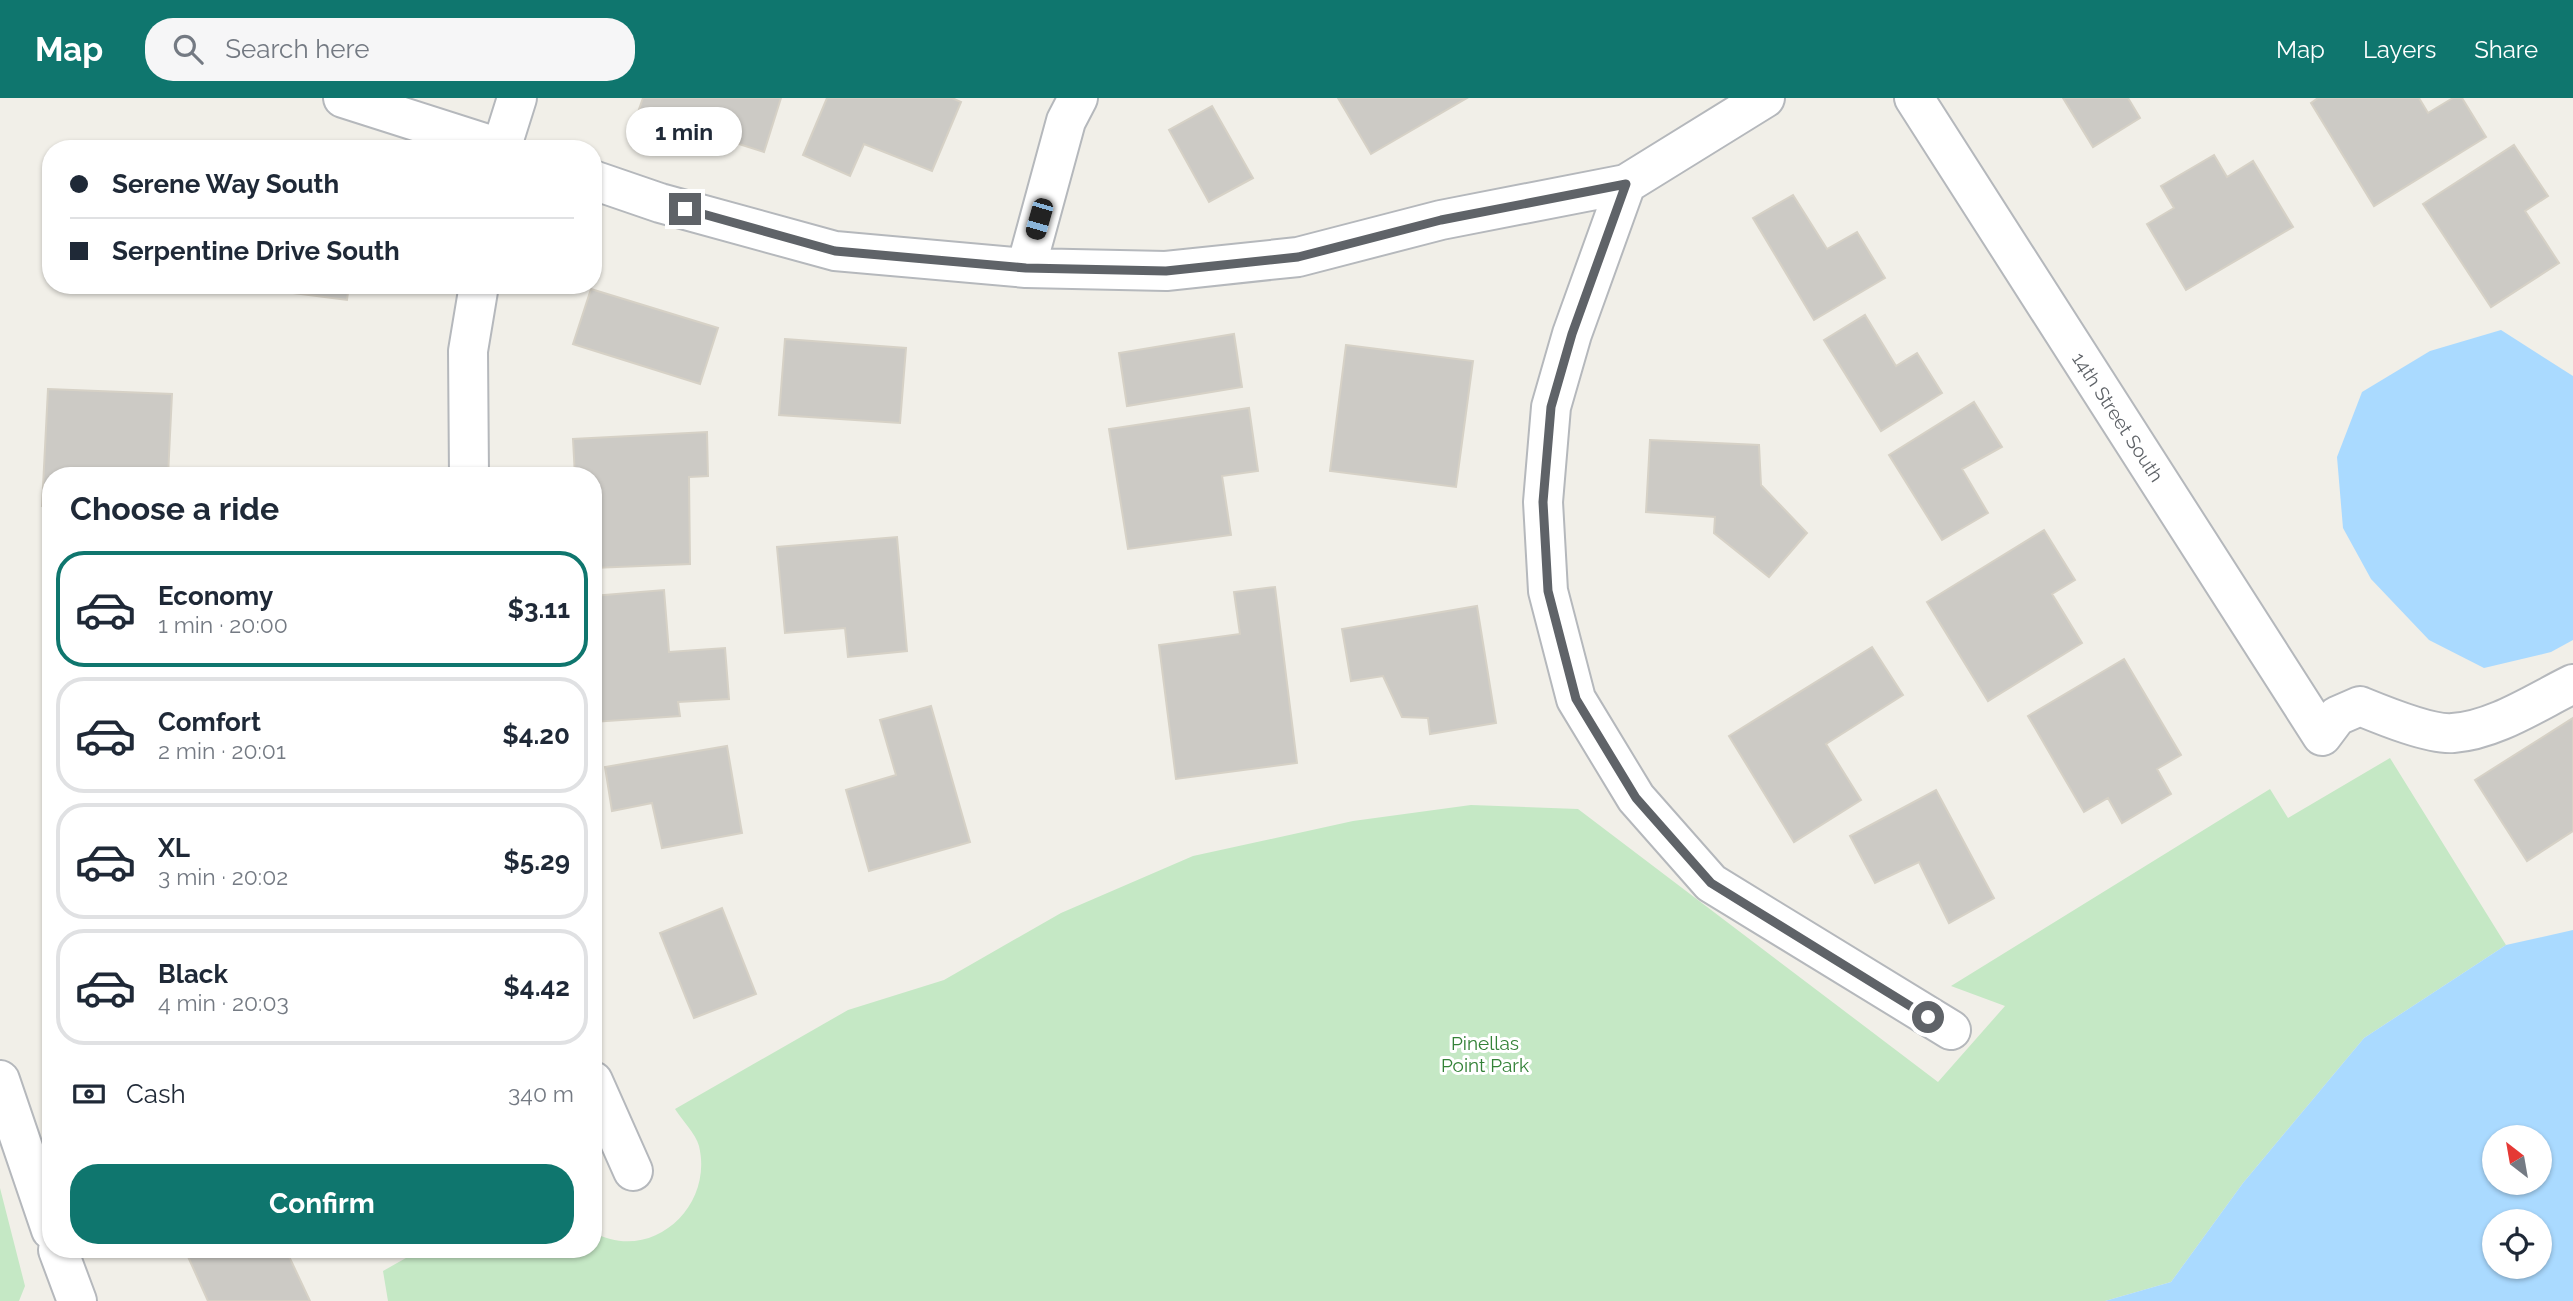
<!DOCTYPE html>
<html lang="en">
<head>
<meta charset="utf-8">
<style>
	body { margin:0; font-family:Raleway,sans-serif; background:#f6f6f7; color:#1f2937; height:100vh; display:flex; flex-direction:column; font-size:26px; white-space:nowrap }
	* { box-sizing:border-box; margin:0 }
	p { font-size:23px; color:#747a83 }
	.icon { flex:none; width:38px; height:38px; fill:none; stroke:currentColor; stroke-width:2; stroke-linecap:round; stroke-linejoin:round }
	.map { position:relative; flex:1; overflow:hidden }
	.side { position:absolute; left:42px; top:369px; width:560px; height:791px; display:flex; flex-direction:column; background:#fff; border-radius:28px; box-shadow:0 2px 5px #0004 }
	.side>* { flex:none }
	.banner { position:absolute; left:42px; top:42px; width:560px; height:154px; border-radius:28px; box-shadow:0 2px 5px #0004; display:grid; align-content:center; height:154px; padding:0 28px; background:#fff }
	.needle { width:46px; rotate:329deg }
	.fabs { position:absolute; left:2482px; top:1027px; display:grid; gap:14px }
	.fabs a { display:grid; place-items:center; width:70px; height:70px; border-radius:50%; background:#fff; box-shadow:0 2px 5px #0004; font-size:35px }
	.end { position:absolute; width:32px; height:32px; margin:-16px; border:9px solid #5f6368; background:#fff; box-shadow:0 0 0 4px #fff }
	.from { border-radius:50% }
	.bubble { position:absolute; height:49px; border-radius:24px; background:#fff; box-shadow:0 2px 5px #0004; font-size:23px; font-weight:700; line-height:49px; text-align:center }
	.car { position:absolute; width:21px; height:42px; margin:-21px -10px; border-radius:9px; box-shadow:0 0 5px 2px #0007; background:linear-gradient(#222 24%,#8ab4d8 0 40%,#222 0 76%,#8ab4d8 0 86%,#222 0) }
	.banner b { display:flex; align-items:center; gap:24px; height:66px; font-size:26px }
	.banner b+b { border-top:2px solid #e0e1e3 }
	.banner i { width:18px; height:18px; background:#1f2937 }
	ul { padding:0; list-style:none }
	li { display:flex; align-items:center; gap:21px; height:116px; margin:0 14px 10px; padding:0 14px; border:4px solid #e0e1e3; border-radius:28px }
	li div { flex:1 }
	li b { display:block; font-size:26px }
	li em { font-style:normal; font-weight:700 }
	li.selected { border-color:#0f766e }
	li>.icon { width:63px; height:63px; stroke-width:1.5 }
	h2 { padding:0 28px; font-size:32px; line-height:84px }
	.pay { display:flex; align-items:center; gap:18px; height:77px; padding:0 28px; font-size:26px }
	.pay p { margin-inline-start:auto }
	.primary-button { display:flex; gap:14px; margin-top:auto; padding:14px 28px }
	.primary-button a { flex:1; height:80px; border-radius:28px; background:#0f766e; color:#fff; font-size:28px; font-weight:700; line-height:80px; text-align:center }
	header { display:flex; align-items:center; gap:42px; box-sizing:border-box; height:98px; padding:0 35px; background:#0f766e; color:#fff }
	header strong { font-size:33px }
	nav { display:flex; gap:38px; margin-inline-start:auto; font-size:24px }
	.search { width:490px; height:63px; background:#f6f6f7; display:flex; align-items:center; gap:18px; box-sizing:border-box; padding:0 24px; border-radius:28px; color:#747a83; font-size:26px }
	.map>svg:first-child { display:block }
	.green { fill:#c5e8c5 }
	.water { fill:#aadaff; fill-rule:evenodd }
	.building { fill:#cccac5; stroke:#d6d1c6; stroke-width:2 }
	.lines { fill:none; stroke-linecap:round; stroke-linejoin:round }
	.minor-casing { stroke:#b5b8bc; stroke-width:42 }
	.minor { stroke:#fff; stroke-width:38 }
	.route { stroke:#5f6368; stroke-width:9 }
	.labels { text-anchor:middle; stroke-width:6; stroke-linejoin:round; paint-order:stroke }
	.street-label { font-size:19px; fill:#5f6368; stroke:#fff }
	.park-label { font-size:19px; fill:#348238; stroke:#fff }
</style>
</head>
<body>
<header>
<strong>Map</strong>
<div class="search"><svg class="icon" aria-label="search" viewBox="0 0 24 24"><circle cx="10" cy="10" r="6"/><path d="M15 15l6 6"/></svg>Search here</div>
<nav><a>Map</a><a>Layers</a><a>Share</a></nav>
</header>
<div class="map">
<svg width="2573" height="1203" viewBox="0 0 2573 1203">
	<rect width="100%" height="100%" fill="#f1efe8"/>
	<path class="green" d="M2390,660l116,187 -142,93 -121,145 -72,99 -66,19h-1717l-5,-30 37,-21h173v-18c57,32 121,-24 106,-86 -3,-12 -17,-26 -24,-37l173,-99 96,-30 117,-67 132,-57 160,-35 118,-16 107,4 360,273 67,-76 -54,-20 319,-197 18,29z
		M0,1090l25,98 -6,15h-19z"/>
	<path class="water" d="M2501,232l72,46v264l-22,12 -67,16 -55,-28 -58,-61 -28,-51 -6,-71 25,-65 68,-41z
		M2573,832v371h-468l66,-19 72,-99 121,-145 142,-93zM2494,1040h45v45h-45zM2494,1124h45v45h-45z"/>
	<path class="building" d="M643,0h138l-17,54 -126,-40z
		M827,0h125l9,4 -29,69 -68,-27 -14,32 -47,-21z
		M1338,0h129l-96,56z
		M2063,0h65l12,20 -47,29z
		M2318,0h101l9,15 25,-15h9l24,39 -112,69 -63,-103z
		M1212,8l41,72 -44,24 -40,-72z
		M2514,47l34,51 -23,15 34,52 -68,44 -68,-103z
		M2214,57l13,22 26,-16 40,66 -107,63 -39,-66 27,-16 -13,-22z
		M1793,97l34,54 30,-17 28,46 -71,42 -61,-102z
		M293,187h56l-2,15 -55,-7z
		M591,191l127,39 -18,56 -127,-40z
		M1865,217l31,51 21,-13 25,40 -61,38 -57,-91z
		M1234,236l8,53 -115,19 -8,-53z
		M785,241l121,9 -6,75 -121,-8z
		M1346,247l127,16 -17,126 -126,-16z
		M48,291l124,5 -4,82h-117v31l-9,-1z
		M1974,304l28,45 -40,22 26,44 -46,27 -53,-85z
		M1249,310l9,63 -36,5 9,59 -103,14 -19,-120z
		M707,334l1,44 -19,1 1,87 -97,4v-92h-18l-2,-37z
		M1650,342l109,5 2,40 46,48 -38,44 -55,-44 1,-16 -69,-5z
		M2044,432l31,50 -23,14 30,49 -94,58 -61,-99z
		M897,439l10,114 -59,6 -3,-29 -60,5 -8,-86z
		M1275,489l22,176 -121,16 -17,-134 81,-11 -6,-42z
		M664,492l5,62 56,-4 4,51 -51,3 2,14 -87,6v-126z
		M1477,508l19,117 -66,11 -2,-16 -26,-1 -19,-41 -32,5 -9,-52z
		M1872,549l31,48 -77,49 35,56 -67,42 -65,-106z
		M2124,561l57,96 -24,14 14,25 -49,29 -14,-25 -24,14 -56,-96z
		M931,608l39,136 -101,29 -23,-81 50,-15 -16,-55z
		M2573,620v113l-46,30 -52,-81z
		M727,648l15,87 -80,15 -10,-45 -40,8 -7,-44z
		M1936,692l58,108 -45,25 -30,-61 -44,21 -25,-47z
		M722,810l34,86 -62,24 -34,-85z
		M185,1152h101l24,51h-102z"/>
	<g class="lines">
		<g class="minor-casing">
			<path id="minor" d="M343,0l160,51
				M1914,0l408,638 15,-20 23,-10c22,9 70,29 93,27 42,-3 83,-31 120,-49
				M501,51l16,-51
				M593,82l67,23 175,48 191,17 140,3 132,-14 143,-37 185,-36 139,-86
				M1626,86l-54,150 -21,73 -8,95 5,89 28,108 60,99 75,85 240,147
				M1026,170l40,-147 12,-23
				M469,378l-1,-125 11,-66
				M0,982l51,150
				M593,983l40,90
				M58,1152l19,51"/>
		</g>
		<use href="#minor" class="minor"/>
	</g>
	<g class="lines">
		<path class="route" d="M685,111l150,42 191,17 140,3 132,-14 143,-37 185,-36 -54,150 -21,73 -8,95 5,89 28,108 60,99 75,85 217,134"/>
	</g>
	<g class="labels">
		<g class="street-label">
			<text transform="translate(2118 319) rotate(57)" y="7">14th Street South</text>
		</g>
		<g class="park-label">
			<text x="1485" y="952">Pinellas<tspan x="1485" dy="22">Point Park</tspan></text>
		</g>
	</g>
</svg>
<div class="fabs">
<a><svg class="needle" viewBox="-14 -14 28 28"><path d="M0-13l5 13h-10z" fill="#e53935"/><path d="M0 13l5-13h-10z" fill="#747a83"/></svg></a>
<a><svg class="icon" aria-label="locate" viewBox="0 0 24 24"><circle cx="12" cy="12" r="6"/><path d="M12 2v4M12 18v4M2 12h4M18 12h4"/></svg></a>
</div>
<i class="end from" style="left:1928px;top:919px"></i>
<i class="end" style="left:685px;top:111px"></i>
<div class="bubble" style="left:626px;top:9px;width:116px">1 min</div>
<i class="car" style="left:1039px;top:121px;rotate:196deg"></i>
<div class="banner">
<b><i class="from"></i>Serene Way South</b>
<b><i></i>Serpentine Drive South</b>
</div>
<section class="side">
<h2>Choose a ride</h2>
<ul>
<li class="selected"><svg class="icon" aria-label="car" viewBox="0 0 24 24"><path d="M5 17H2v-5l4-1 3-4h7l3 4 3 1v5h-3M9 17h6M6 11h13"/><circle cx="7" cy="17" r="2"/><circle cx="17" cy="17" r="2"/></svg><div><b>Economy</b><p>1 min · 20:00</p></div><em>$3.11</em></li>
<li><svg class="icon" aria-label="car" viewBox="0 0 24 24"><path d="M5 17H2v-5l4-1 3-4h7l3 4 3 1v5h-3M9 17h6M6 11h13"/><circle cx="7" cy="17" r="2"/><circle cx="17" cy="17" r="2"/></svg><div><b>Comfort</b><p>2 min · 20:01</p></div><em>$4.20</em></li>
<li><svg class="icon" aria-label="car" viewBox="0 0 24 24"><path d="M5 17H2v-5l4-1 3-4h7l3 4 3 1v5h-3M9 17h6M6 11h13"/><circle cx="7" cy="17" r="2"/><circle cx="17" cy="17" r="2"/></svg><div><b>XL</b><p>3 min · 20:02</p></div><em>$5.29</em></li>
<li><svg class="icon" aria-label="car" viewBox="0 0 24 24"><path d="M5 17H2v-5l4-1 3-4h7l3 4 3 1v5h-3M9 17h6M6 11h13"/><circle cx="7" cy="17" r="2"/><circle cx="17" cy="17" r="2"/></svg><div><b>Black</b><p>4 min · 20:03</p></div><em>$4.42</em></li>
</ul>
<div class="pay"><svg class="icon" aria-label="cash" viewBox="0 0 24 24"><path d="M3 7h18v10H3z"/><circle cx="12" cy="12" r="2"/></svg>Cash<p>340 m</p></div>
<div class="primary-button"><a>Confirm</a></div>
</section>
</div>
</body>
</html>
